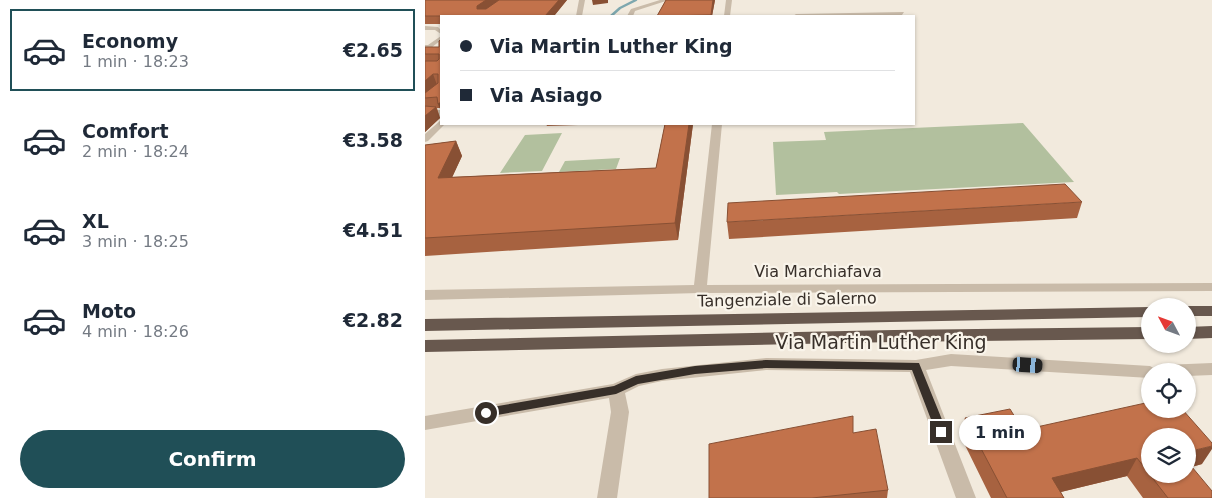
<!DOCTYPE html>
<html lang="en">
<head>
<meta charset="utf-8">
<style>
	body { margin:0; font-family:"DejaVu Sans",sans-serif; background:#f2f2f3; color:#1f2937; height:100vh; display:flex; flex-direction:column; font-size:19px; white-space:nowrap }
	* { box-sizing:border-box; margin:0 }
	p { font-size:16px; color:#747a83 }
	.icon { flex:none; width:28px; height:28px; fill:none; stroke:currentColor; stroke-width:2; stroke-linecap:round; stroke-linejoin:round }
	.map { position:relative; flex:1; overflow:hidden }
	.details { display:flex; flex-direction:column; background:#fff; width:425px }
	.details>* { flex:none }
	.banner { position:absolute; left:15px; top:15px; width:475px; height:110px; border-radius:0px; box-shadow:0 1px 4px #0004; display:grid; align-content:center; height:110px; padding:0 20px; background:#fff }
	.needle { width:32px; rotate:311deg }
	.controls { position:absolute; left:716px; top:298px; display:grid; gap:10px }
	.controls a { display:grid; place-items:center; width:55px; height:55px; border-radius:50%; background:#fff; box-shadow:0 1px 4px #0004; font-size:25px }
	.end { position:absolute; width:22px; height:22px; margin:-11px; border:6px solid #372f29; background:#fff; box-shadow:0 0 0 2px #fff }
	.from { border-radius:50% }
	.bubble { position:absolute; height:35px; border-radius:18px; background:#fff; box-shadow:0 1px 4px #0004; font-size:16px; font-weight:700; line-height:35px; text-align:center }
	.car { position:absolute; width:15px; height:30px; margin:-15px -8px; border-radius:6px; box-shadow:0 0 4px 1px #0007; background:linear-gradient(#222 24%,#8ab4d8 0 40%,#222 0 76%,#8ab4d8 0 86%,#222 0) }
	.banner b { display:flex; align-items:center; gap:18px; height:48px; font-size:19px }
	.banner b+b { border-top:1px solid #e0e1e3 }
	.banner i { width:12px; height:12px; background:#1f2937 }
	ul { padding:9px 0 0; list-style:none }
	li { display:flex; align-items:center; gap:15px; height:82px; margin:0 10px 8px; padding:0 10px; border:2px solid transparent; border-radius:0px }
	li div { flex:1 }
	li b { display:block; font-size:19px }
	li em { font-style:normal; font-weight:700 }
	li.active { border-color:#204f57 }
	li>.icon { width:45px; height:45px; stroke-width:1.5 }
	.action { display:flex; gap:10px; margin-top:auto; padding:10px 20px }
	.action a { flex:1; height:58px; border-radius:30px; background:#204f57; color:#fff; font-size:20px; font-weight:700; line-height:58px; text-align:center }
	main { display:flex; flex:1; min-height:0 }
	.map>svg:first-child { display:block }
	.green { fill:#b2c09e }
	.lines { fill:none; stroke-linecap:round; stroke-linejoin:round }
	.stream { stroke:#7da7ae; stroke-width:2.5 }
	.pedestrian { fill:#c9bba9; fill-rule:evenodd }
	.minor { fill:#c9bba9; fill-rule:evenodd }
	.trunk { fill:#68584e; fill-rule:evenodd }
	.wall { fill:#a76240 }
	.shaded-wall { fill:#885034 }
	.building { fill:#c2724b; stroke:#885034 }
	.route { fill:#372f29 }
	.labels { text-anchor:middle; stroke-width:4.5; stroke-linejoin:round; paint-order:stroke }
	.street-label { font-size:16px; fill:#372f29; stroke:#f9f4ea }
	.near-street-label { font-size:19px; fill:#372f29; stroke:#f9f4ea }
</style>
</head>
<body>
<main>
<section class="details">
<ul>
<li class="active"><svg class="icon" aria-label="car" viewBox="0 0 24 24"><path d="M5 17H2v-5l4-1 3-4h7l3 4 3 1v5h-3M9 17h6M6 11h13"/><circle cx="7" cy="17" r="2"/><circle cx="17" cy="17" r="2"/></svg><div><b>Economy</b><p>1 min · 18:23</p></div><em>€2.65</em></li>
<li><svg class="icon" aria-label="car" viewBox="0 0 24 24"><path d="M5 17H2v-5l4-1 3-4h7l3 4 3 1v5h-3M9 17h6M6 11h13"/><circle cx="7" cy="17" r="2"/><circle cx="17" cy="17" r="2"/></svg><div><b>Comfort</b><p>2 min · 18:24</p></div><em>€3.58</em></li>
<li><svg class="icon" aria-label="car" viewBox="0 0 24 24"><path d="M5 17H2v-5l4-1 3-4h7l3 4 3 1v5h-3M9 17h6M6 11h13"/><circle cx="7" cy="17" r="2"/><circle cx="17" cy="17" r="2"/></svg><div><b>XL</b><p>3 min · 18:25</p></div><em>€4.51</em></li>
<li><svg class="icon" aria-label="car" viewBox="0 0 24 24"><path d="M5 17H2v-5l4-1 3-4h7l3 4 3 1v5h-3M9 17h6M6 11h13"/><circle cx="7" cy="17" r="2"/><circle cx="17" cy="17" r="2"/></svg><div><b>Moto</b><p>4 min · 18:26</p></div><em>€2.82</em></li>
</ul>
<div class="action"><a>Confirm</a></div>
</section>
<div class="map">
<svg width="787" height="498" viewBox="0 0 787 498">
	<rect width="100%" height="100%" fill="#f2eadd"/>
	<path class="green" d="M598,123l51,59 -235,12 -2,-2 -61,3 -3,-53 53,-2 -2,-8z
		M137,133l-20,38 -42,2 25,-38z
		M195,158l-4,11 -57,3 6,-11z"/>
	<g class="lines">
		<path class="stream" d="M186,16l9,-8 16,-8"/>
		<path class="pedestrian" d="M0,26l13,1 3,3v4l-6,-4h-10z
			M16,36v4l-10,8 -6,1v-4h3z"/>
		<path class="minor" d="M154,0h6l-3,16h-6z
			M235,0h9l-34,11 -2,5h-6l4,-7z
			M301,0h6l-2,16h-6z
			M479,12l-2,3 -109,1 3,-2z
			M0,110h16v6h-16z
			M16,120v4l3,1 -16,16 -3,1v-8z
			M287,124h10l-15,161 505,-2v8l-512,2 -275,7v-10l269,-5z
			M526,354l199,12 7,4 1,-3 6,-2 48,-2v12l-25,1v-5h-37v7l-199,-12 -25,4 50,128h-20l-46,-126 -144,-2 -104,11 -23,5 -14,7 4,19 -12,86h-20l14,-86 -2,-14 -184,32v-14l188,-32 23,-10 26,-5 104,-11 150,2z"/>
		<path class="trunk" d="M760,306h27v10h-25v-10z
			M725,307v10l-725,14v-12z
			M787,326v12l-25,1v-12z
			M725,327v12l-256,3 -469,10v-12l469,-10z"/>
	</g>
	<path class="wall" d="M0,0h142l-13,16h-113v8h-16z
		M241,0h49l-3,16h-55z
		M0,47h14l1,61h-3l3,10 -15,14z
		M121,124h63l-62,2z
		M240,124h28l-15,116 -253,16v-111l31,-4 6,15 -10,21 204,-9z
		M657,202l-5,16 -348,21 -2,-17z
		M540,418l58,12 179,34 -10,3 20,31h-69l-16,-22 -66,16 3,6h-73l-30,-61z
		M428,433l35,57 -1,8h-178z"/>
	<path class="shaded-wall" d="M61,0h13l-19,15 -3,-6v-3z
		M134,0h8l-13,16h-9z
		M167,0h16v3l-15,2z
		M288,0h2l-3,16h-1z
		M8,74l4,11 -12,10v-14z
		M16,102v9l-3,-7z
		M11,107l4,11 -15,14v-16z
		M264,124h4l-15,116 -3,-17z
		M31,141l6,15 -17,37 -7,-15z
		M787,446v3l-10,15 -15,4v-16z
		M712,458l-10,18 -83,20 8,-18z"/>
	<path class="building" d="M0,0h61l-9,6v3h9l13,-9h60l-14,16h-120z
		M241,0h47l-2,15 -54,1z
		M16,39v63l-3,2 -1,-7 -12,1v-5l13,-10v-9h-5l-8,7v-20h12l2,-2v-5h-14v-7h14v-6z
		M0,106l11,1 -11,9z
		M240,124h24l-14,99 -250,15v-93l31,-4 -18,37 218,-10z
		M640,184l17,18 -355,20 1,-19z
		M725,402v7h32l30,34v3l-25,6v-16h-37v38h37v-13l25,30v7h-44l-31,-40 -85,20 12,20h-57l-42,-80 45,-9 13,21z
		M428,416v17l23,-4 12,61 -76,8h-103v-54z"/>
	<path class="route" d="M341,360l153,3 28,69 -2,3h-8l-25,-65 -146,-2 -71,6 -57,10 -22,10 -130,23 -5,-4 5,-5 128,-22 22,-10 59,-10z"/>
	<g class="labels">
		<g class="street-label">
			<text x="393" y="277">Via Marchiafava</text>
			<text transform="translate(362 299) rotate(-1)" y="6">Tangenziale di Salerno</text>
		</g>
		<g class="near-street-label">
			<text x="456" y="349">Via Martin Luther King</text>
		</g>
	</g>
</svg>
<div class="controls">
<a><svg class="needle" viewBox="-14 -14 28 28"><path d="M0-13l5 13h-10z" fill="#e53935"/><path d="M0 13l5-13h-10z" fill="#747a83"/></svg></a>
<a><svg class="icon" aria-label="locate" viewBox="0 0 24 24"><circle cx="12" cy="12" r="6"/><path d="M12 2v4M12 18v4M2 12h4M18 12h4"/></svg></a>
<a><svg class="icon" aria-label="layers" viewBox="0 0 24 24"><path d="M12 4l9 5-9 5-9-5zM3 14l9 5 9-5"/></svg></a>
</div>
<i class="end from" style="left:61px;top:413px"></i>
<i class="end" style="left:516px;top:432px"></i>
<div class="bubble" style="left:534px;top:415px;width:82px">1 min</div>
<i class="car" style="left:603px;top:365px;rotate:94deg"></i>
<div class="banner">
<b><i class="from"></i>Via Martin Luther King</b>
<b><i></i>Via Asiago</b>
</div>
</div>
</main>
</body>
</html>
